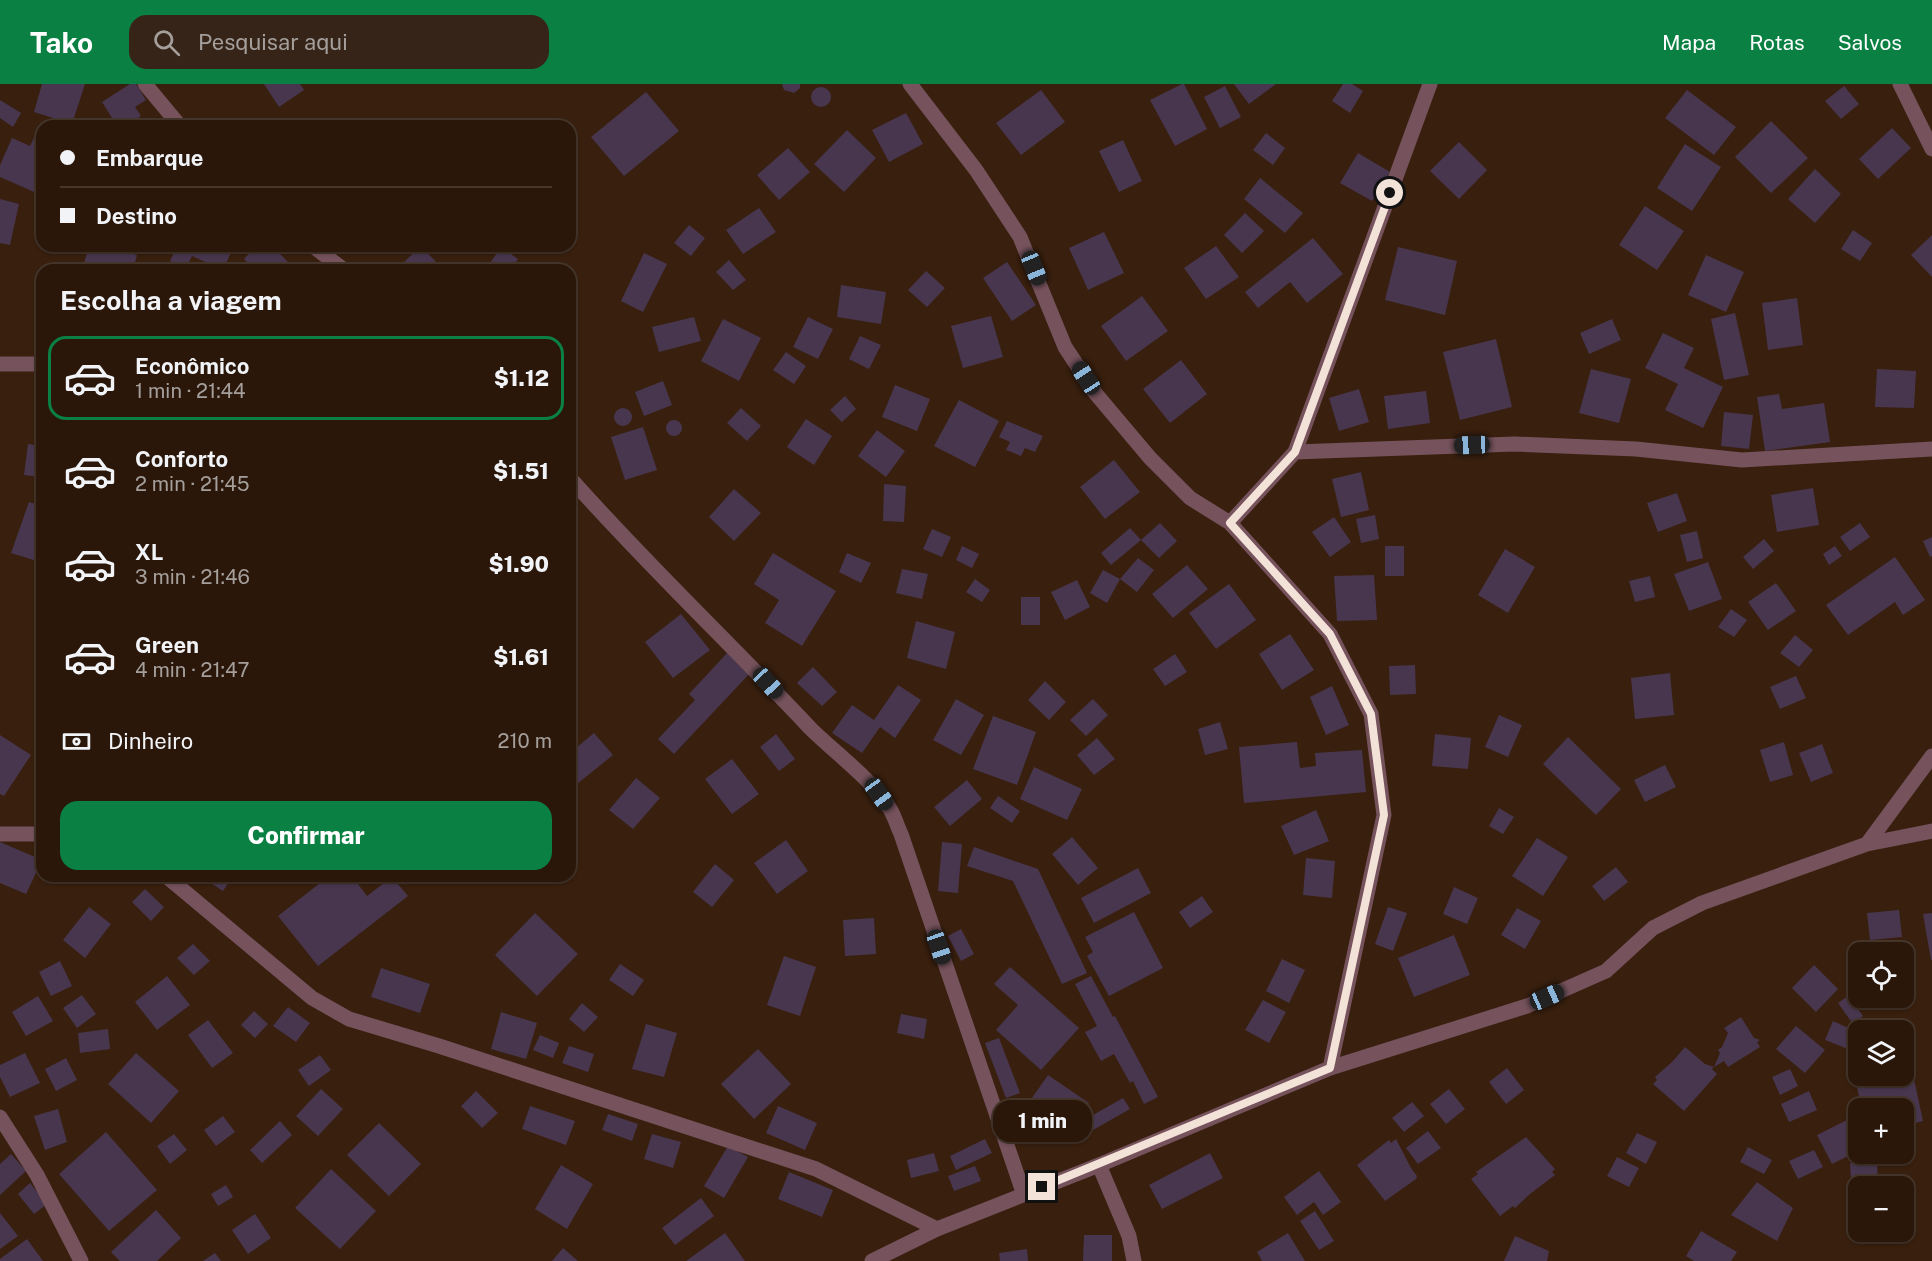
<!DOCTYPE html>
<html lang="pt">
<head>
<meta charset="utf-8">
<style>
	body { margin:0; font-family:"Public Sans",sans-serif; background:#362418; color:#f1f3f6; height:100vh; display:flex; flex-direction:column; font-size:22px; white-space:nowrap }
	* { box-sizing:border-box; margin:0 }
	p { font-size:20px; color:#a59f9c }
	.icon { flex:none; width:33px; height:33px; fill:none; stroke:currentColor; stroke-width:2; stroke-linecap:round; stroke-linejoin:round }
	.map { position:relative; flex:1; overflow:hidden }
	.sheet { position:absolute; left:36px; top:180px; width:540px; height:618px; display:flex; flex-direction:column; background:#2a170a; border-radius:18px; box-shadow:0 2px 4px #0004,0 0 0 2px #46362b }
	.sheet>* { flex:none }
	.banner { position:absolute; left:36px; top:36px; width:540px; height:132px; border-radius:18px; box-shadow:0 2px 4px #0004,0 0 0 2px #46362b; display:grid; align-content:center; height:132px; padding:0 24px; background:#2a170a }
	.tools { position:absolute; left:1848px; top:858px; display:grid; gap:12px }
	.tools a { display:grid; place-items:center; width:66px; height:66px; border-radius:12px; background:#2a170a; box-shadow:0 2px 4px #0004,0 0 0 2px #46362b; font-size:30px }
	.end { position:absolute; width:27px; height:27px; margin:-14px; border:8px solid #f3e2d7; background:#111; box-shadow:0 0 0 3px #111 }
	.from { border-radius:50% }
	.bubble { position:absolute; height:42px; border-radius:18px; background:#2a170a; box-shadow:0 2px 4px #0004,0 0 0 2px #46362b; font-size:20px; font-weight:800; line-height:42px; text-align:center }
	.car { position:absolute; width:18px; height:36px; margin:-18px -9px; border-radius:8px; box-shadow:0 0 4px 2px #0007; background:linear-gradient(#222 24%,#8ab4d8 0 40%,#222 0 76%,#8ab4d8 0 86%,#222 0) }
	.banner b { display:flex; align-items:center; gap:21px; height:57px; font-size:22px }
	.banner b+b { border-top:2px solid #46362b }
	.banner i { width:15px; height:15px; background:#f1f3f6 }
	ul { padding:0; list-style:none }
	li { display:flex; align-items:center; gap:18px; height:84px; margin:0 12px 9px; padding:0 12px; border:3px solid transparent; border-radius:18px }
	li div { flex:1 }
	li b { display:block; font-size:22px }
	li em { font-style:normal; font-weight:800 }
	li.active { border-color:#0b8043 }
	li>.icon { width:54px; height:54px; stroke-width:1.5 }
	h2 { padding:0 24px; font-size:27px; line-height:72px }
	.pay { display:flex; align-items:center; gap:15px; height:66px; padding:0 24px; font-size:22px }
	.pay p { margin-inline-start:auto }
	.cta { display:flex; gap:12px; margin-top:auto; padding:12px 24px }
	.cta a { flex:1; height:69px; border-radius:18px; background:#0b8043; color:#fff; font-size:24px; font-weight:800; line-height:69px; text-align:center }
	header { display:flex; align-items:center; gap:36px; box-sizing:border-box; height:84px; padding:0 30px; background:#0b8043; color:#fff }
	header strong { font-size:28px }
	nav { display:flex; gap:33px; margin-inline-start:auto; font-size:21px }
	.search { width:420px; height:54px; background:#362418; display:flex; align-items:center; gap:15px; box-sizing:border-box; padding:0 21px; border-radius:18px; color:#a59f9c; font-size:22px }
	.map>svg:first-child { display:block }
	.building { fill:#48364e }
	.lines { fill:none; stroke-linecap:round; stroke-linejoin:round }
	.minor { stroke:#75525c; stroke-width:15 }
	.route { stroke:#f3e2d7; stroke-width:8 }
</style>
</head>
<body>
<header>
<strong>Tako</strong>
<div class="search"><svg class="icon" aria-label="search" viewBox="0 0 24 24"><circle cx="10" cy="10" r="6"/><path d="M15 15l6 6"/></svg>Pesquisar aqui</div>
<nav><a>Mapa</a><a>Rotas</a><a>Salvos</a></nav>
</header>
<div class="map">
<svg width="1932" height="1177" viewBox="0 0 1932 1177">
	<rect width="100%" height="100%" fill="#381f0e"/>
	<path class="building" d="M42,0h43l-13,40 -38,-12z
		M130,0h6l10,16 -11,7 6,9 -15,10h-9l-15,-24z
		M264,0h36l4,6 -25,17z
		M782,0h18v4l-6,5 -10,-3z
		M1182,0h2l23,45 -32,17 -25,-46z
		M1234,0h42l-27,20z
		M1343,0h9l11,7 -13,22 -18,-12z
		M1225,2l16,31 -21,11 -16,-31z
		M1844,2l15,18 -18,15 -16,-18z
		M811 13a10 10 0 1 1 20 0a10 10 0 1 1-20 0Z
		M1041,6l24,32 -44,33 -25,-32z
		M1687,6l49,37 -22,28 -49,-37z
		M646,8l33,39 -55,45 -33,-39z
		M0,16l21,13 -8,14 -13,-9z
		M906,29l17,31 -34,18 -17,-32z
		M1771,37l37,37 -37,35 -36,-36z
		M1892,44l19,20 -33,31 -19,-20z
		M847,46l29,28 -32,34 -30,-28z
		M37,47l5,2 -1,62 -41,-18v-12l12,-27 18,8z
		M1266,49l19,15 -12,17 -20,-15z
		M1123,56l19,41 -23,11 -20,-41z
		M1459,58l28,28 -28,29 -29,-28z
		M1685,60l36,23 -29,44 -35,-23z
		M788,64l22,24 -31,28 -22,-25z
		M1358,69l32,19 -18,29 -32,-18z
		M1815,85l26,25 -26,29 -27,-24z
		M1260,94l43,35 -18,20 -41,-34z
		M0,115l19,5 -9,41 -10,-2z
		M1645,122l39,25 -27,39 -38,-25z
		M759,124l17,24 -33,22 -17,-24z
		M1245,129l19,18 -22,22 -18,-18z
		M689,141l16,13 -14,18 -17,-13z
		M1853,146l19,13 -12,18 -19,-12z
		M1104,148l20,41 -36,17 -19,-42z
		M1932,151v42l-21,-22z
		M1313,154l30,36 -36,29 -17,-21 -32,26 -13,-16z
		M89,162h17l31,9 -4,15h-51z
		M177,162h57l-11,24 -31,-14 -6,12 -16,-7z
		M256,162h16l24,24h-41l-11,-11z
		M421,162l15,16 -8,8h-20l-6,-6z
		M1216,162l23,31 -33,22 -22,-31z
		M501,163l17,12 -8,11h-15l-7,-4z
		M1398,163l59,14 -12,54 -60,-15z
		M644,169l23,11 -24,48 -22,-11z
		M1706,171l38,17 -18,40 -38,-17z
		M729,176l17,20 -13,10 -17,-18z
		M1007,178l29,43 -24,16 -29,-43z
		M926,187l19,17 -18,19 -19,-17z
		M841,201l45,7 -5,32 -44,-7z
		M1142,212l26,35 -42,30 -25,-35z
		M1797,214l6,47 -35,5 -6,-47z
		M1735,229l14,62 -25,5 -13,-61z
		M991,232l12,41 -40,11 -12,-42z
		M694,233l7,24 -42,11 -7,-25z
		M808,233l25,12 -15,30 -25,-12z
		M723,235l38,19 -22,43 -38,-20z
		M1612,235l9,21 -32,14 -9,-21z
		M1663,249l31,15 -10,20 39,19 -20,41 -38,-18 13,-26 -33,-16z
		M860,252l21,9 -12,24 -20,-10z
		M1496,255l16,68 -52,13 -17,-68z
		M786,268l20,14 -12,18 -21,-14z
		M1181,276l26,34 -37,29 -27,-34z
		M1591,285l40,10 -12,44 -40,-10z
		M1877,285l39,2 -2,37 -39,-1z
		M663,297l9,24 -28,11 -9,-24z
		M895,301l35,14 -13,32 -35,-14z
		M1359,305l10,33 -30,9 -10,-33z
		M1426,307l4,32 -42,6 -4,-33z
		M1779,310l3,15 42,-6 6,39 -65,9 -8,-54z
		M845,312l11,13 -14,13 -12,-12z
		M959,316l40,21 -24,46 -41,-21z
		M614 333a9 9 0 1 1 18 0a9 9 0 1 1-18 0Z
		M741,324l20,18 -14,15 -20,-18z
		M1724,328l29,3 -4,34 -28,-3z
		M806,335l26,17 -18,29 -27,-18z
		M666 344a8 8 0 1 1 16 0a8 8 0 1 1-16 0Z
		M1007,337l36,15 -8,16 -10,-4 -4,8 -15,-6 4,-8 -11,-5z
		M643,343l14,43 -32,10 -14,-43z
		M877,346l28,21 -19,26 -28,-21z
		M28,360l14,2v31l-18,-2z
		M1114,376l26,32 -35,27 -25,-32z
		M1361,388l8,38 -28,7 -9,-38z
		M884,400l22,2 -2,36 -21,-1z
		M1813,404l6,37 -42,7 -6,-37z
		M734,405l27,24 -27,28 -25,-24z
		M1677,409l10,28 -29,11 -11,-29z
		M29,418l13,4v41l-5,14 -26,-8z
		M1375,431l4,24 -18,4 -5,-24z
		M1334,433l17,25 -21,15 -18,-25z
		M1160,439l17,18 -18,17 -18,-18z
		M1860,439l10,14 -20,14 -10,-14z
		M1130,444l11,12 -30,25 -10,-12z
		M932,445l19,8 -9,20 -19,-8z
		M1697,447l6,27 -16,4 -7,-27z
		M1932,453v19l-2,1 -7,-16z
		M1764,455l10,12 -21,18 -10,-12z
		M962,462l17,8 -7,14 -16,-8z
		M1385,462h19v30h-19z
		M1835,462l7,10 -13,9 -6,-11z
		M1505,465l30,18 -27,46 -30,-18z
		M773,469l63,38 -34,55 -37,-23 14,-23 -25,-16z
		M847,469l24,10 -10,20 -22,-11z
		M1895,473l30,43 -22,15 -8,-13 -47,33 -22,-30z
		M1138,474l16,12 -17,22 -17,-13z
		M1708,478l14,37 -33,12 -15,-37z
		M1187,481l21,24 -35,29 -21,-24z
		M902,485l26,5 -6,25 -26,-6z
		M1103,486l17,9 -13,24 -17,-10z
		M1374,491l3,45 -40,1 -3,-45z
		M1650,492l5,21 -20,5 -6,-21z
		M975,495l15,11 -8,12 -16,-10z
		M1077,496l13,27 -25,13 -14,-28z
		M1776,499l20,28 -28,19 -20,-28z
		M1229,500l27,36 -40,29 -27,-36z
		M1021,513h19v28h-19z
		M1731,525l16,11 -13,17 -16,-10z
		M681,530l29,36 -37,28 -28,-36z
		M916,537l39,11 -9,37 -39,-11z
		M1290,550l24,36 -32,20 -23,-36z
		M1795,551l18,15 -14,17 -19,-14z
		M729,567l23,20 -78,83 -16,-15 37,-39 -6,-6z
		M1175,570l12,18 -22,14 -12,-17z
		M1415,581l1,29 -26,1 -1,-29z
		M813,583l24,25 -15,14 -25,-23z
		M1670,589l4,42 -39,4 -4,-41z
		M1796,592l10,22 -26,11 -10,-22z
		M1045,597l21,21 -17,18 -21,-20z
		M898,601l23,15 -26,38 -15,-11 -18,26 -30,-20 20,-28 22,15z
		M1332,602l17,39 -23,10 -16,-38z
		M956,615l28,16 -23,40 -28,-15z
		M1093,615l15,16 -22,21 -16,-16z
		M1499,631l23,10 -14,32 -23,-10z
		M993,632l43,16 -19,53 -44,-16z
		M1220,638l8,27 -23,6 -7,-26z
		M594,649l19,22 -36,29 -7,-9v-22z
		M776,650l19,25 -16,12 -19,-24z
		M1435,650l36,4 -3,31 -36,-3z
		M0,651l31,20 -27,41 -4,-2z
		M1568,653l53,52 -25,26 -53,-51z
		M1097,654l18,21 -21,16 -17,-20z
		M1297,658l3,26 16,-2 -1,-13 47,-3 4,42 -122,11 -5,-56z
		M1784,658l9,33 -23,7 -10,-32z
		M1822,660l11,29 -22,9 -12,-29z
		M732,675l27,35 -27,20 -27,-35z
		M1665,681l11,22 -31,15 -11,-22z
		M1034,683l48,22 -15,31 -47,-21z
		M636,694l24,20 -27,31 -24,-19z
		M967,696l15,19 -32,27 -16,-19z
		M998,712l22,15 -8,12 -22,-15z
		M1499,724l15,9 -11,17 -14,-8z
		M1316,726l13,31 -35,14 -13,-29z
		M1072,753l26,31 -20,17 -26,-31z
		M1537,754l31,19 -25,39 -31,-20z
		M786,756l22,31 -31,23 -23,-31z
		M0,758l42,18 -16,34 -26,-11z
		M942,758l20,2 -4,49 -20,-2z
		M974,763l64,22 49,104 -25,11 -49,-103 -46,-15z
		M1306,774l29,3 -3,37 -29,-3z
		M715,780l19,16 -22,27 -19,-15z
		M1616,783l12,15 -24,19 -12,-15z
		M1138,784l13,25 -57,30 -13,-25z
		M200,792h33l-10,15z
		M329,792h23l15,20 25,-19 16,19 -90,70 -40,-50z
		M1454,803l24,11 -11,26 -24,-10z
		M145,805l19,18 -13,14 -19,-19z
		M1202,812l11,16 -23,16 -11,-16z
		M89,823l22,17 -26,34 -22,-18z
		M1388,823l19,6 -14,38 -18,-7z
		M1517,824l24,13 -16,28 -24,-14z
		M1899,826l3,27 -32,3 -3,-27z
		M1134,828l29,56 -54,28 -22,-40 6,-4 -8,-15z
		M535,829l43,41 -41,42 -42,-41z
		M1932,829v47h-1l-8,-46z
		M874,834l2,36 -31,2 -2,-36z
		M961,845l13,25 -13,7 -13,-25z
		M1454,851l16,40 -56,22 -16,-39z
		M193,860l17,17 -16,14 -17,-17z
		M784,872l32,11 -16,49 -33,-11z
		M1282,875l23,11 -16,33 -23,-12z
		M60,877l12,25 -21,10 -12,-24z
		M620,880l24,16 -11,16 -24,-16z
		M1814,881l24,24 -22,23 -24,-24z
		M1010,883l69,61 -38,42 -45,-40 22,-25 -24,-21z
		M381,884l49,16 -10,29 -49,-16z
		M1858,886v28h26l1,4 -23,8 -14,-35z
		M167,892l23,29 -33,25 -22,-28z
		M1091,892l22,41 2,-1 43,81 -14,7 -11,-23 -3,2 -16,-29 -13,7 -16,-29 12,-6 -22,-42z
		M82,911l14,19 -19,14 -14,-20z
		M38,912l15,25 -27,15 -14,-24z
		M1848,912l15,20 -10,8 -15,-21z
		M1263,916l23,12 -17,31 -24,-13z
		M582,919l16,14 -14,15 -15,-13z
		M288,923l22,16 -14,19 -23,-16z
		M254,927l14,13 -13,14 -14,-13z
		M501,928l36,11 -11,36 -35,-10z
		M901,930l26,5 -3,20 -27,-6z
		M1741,933l13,21 6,2 -3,2 3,5 -32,20 -4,-6 -10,6 6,-14 -2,-3 4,-3 6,-14 -4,-5z
		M208,936l25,33 -21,15 -24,-33z
		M1833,937l22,10 -7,18 -23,-9z
		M646,940l31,9 -13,44 -32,-8z
		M1796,942l29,24 -20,23 -29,-24z
		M108,945l2,20 -30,4 -2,-20z
		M540,951l19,8 -6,15 -20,-8z
		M999,954l21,55 -14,5 -21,-55z
		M569,962l25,8 -6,18 -26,-9z
		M1685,963l20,17 9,3 -2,2 5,5 -33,37 -31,-27 4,-4 -2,-3 17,-15z
		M758,965l33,35 -37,35 -33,-35z
		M25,969l15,30 -30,14 -10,-20v-12z
		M136,969l43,38 -28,32 -43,-39z
		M320,971l11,15 -22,16 -11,-16z
		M66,974l11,22 -21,11 -11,-22z
		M1911,981l12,56 -19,5v-18h-42l-7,-29 13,-3h36v-9z
		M1507,984l17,22 -18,14 -17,-22z
		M1790,985l8,17 -18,9 -8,-18z
		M1048,991l41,28 -28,40 -41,-28z
		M321,1005l22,20 -25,27 -22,-20z
		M1449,1005l16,20 -19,15 -16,-20z
		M476,1007l22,22 -16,15 -21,-22z
		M1809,1007l8,19 -28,12 -8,-18z
		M1123,1014l7,11 -37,21 -7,-11z
		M1412,1018l12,14 -20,16 -12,-14z
		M530,1022l45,15 -9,24 -44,-16z
		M778,1022l39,17 -12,27 -39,-17z
		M58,1025l9,33 -22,8 -11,-34z
		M608,1030l30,10 -6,17 -30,-11z
		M223,1032l12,16 -19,14 -12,-16z
		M1851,1034l7,15v18l-26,13 -15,-29z
		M280,1037l12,14 -30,28 -12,-13z
		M379,1039l42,41 -32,32 -42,-41z
		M1428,1047l13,17 -23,16 -12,-16z
		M106,1048l51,58 -48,41 -50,-57z
		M1637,1049l20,9 -11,22 -20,-11z
		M174,1050l13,16 -17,14 -13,-18z
		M652,1050l29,8 -8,26 -29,-9z
		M1526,1053l29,32 -3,3 3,3 -25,19 -15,14 -2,-2 -13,10 -29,-37 7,-5 -2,-2z
		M985,1055l7,14 -36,17 -6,-14z
		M1396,1055l15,29 6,8 -1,3 -31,22 -28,-36 32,-25 2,3z
		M728,1062l20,11 -24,41 -20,-12z
		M1748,1063l24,13 -8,14 -24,-12z
		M1814,1066l9,17 -25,12 -9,-18z
		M934,1069l5,18 -28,7 -4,-18z
		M1210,1069l13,25 -61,31 -13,-24z
		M11,1070l15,17 -26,24v-31z
		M1617,1073l22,11 -10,19 -22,-11z
		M1877,1077l1,25h-20v12h-6l-2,-35z
		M561,1081l32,19 -26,45 -32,-20z
		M975,1082l6,15 -27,10 -6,-15z
		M331,1085l45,42 -36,38 -45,-41z
		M1319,1087l22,31 -18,13 -9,-13 -17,13 -13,-18z
		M789,1088l44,18 -11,27 -44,-18z
		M1757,1098l36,26 -16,33 -46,-26z
		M30,1099l17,21 -13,10 -16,-20z
		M226,1101l7,12 -15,9 -7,-12z
		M701,1114l13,18 -39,29 -13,-17z
		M156,1126l25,28 -24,23h-37l-9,-9z
		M1315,1127l19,30 -15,9 -19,-29z
		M0,1129l18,23 -18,13z
		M255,1130l16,24 -23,16 -16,-24z
		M1701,1147l36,21 -6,9h-37l-8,-5z
		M725,1149l20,28h-59z
		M1288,1149l17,28h-43l-5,-9z
		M1084,1151h28v26h-29z
		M1515,1152l34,15 -2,10h-43z
		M27,1155l16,22h-43v-2z
		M563,1164l15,13h-26z
		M1027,1165l1,12h-28l-1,-8z
		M215,1169l6,8h-18z"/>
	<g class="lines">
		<path class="minor" d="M145,0l35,42
			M910,0l66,86 44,67 45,110 31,47 54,64 40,40 40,25 100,111 41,80 13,101 -54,253
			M1900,0l32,65
			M313,162l31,24
			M0,280h42
			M1295,368l220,-8 121,5 106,11 190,-11
			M570,394c77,87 161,166 240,250 24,24 64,53 80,81 5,8 7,17 11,25l123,361
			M1230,439l65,-71 135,-368
			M0,750h42
			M1867,760l65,-88
			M166,792l146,122 37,21 90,27 377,123 121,60
			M0,1033l37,58 44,86
			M1099,1081l30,71 5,25
			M872,1177l65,-32 162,-64 231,-97 197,-62 79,-35 47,-43 49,-25 165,-59 65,-13"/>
	</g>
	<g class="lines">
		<path class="route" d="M1042,1103l288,-119 54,-253 -13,-101 -41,-80 -100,-111 65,-71 95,-259"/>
	</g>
</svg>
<div class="tools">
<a><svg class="icon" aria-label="locate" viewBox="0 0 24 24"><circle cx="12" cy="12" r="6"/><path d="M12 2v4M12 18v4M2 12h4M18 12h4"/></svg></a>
<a><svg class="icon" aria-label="layers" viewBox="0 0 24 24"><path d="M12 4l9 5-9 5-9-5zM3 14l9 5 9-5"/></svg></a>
<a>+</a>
<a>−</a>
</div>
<i class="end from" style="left:1390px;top:109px"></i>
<i class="end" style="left:1042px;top:1103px"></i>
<div class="bubble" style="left:993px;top:1016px;width:99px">1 min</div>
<i class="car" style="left:1034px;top:184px;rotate:158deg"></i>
<i class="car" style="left:1086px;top:294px;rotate:327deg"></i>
<i class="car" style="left:1472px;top:361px;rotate:268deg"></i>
<i class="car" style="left:768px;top:599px;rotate:137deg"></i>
<i class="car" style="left:879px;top:710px;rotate:144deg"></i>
<i class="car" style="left:939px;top:863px;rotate:161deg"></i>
<i class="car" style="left:1547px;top:913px;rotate:66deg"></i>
<div class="banner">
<b><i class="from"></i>Embarque</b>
<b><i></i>Destino</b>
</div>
<section class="sheet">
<h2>Escolha a viagem</h2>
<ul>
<li class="active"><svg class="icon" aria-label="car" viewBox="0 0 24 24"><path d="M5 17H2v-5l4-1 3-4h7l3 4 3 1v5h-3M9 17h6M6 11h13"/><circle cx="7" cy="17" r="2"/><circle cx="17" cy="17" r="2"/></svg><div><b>Econômico</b><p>1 min · 21:44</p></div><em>$1.12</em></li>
<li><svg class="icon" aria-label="car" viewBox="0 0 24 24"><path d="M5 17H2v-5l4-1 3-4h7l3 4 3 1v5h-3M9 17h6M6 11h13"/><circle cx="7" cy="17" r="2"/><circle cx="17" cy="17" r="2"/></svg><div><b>Conforto</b><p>2 min · 21:45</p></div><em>$1.51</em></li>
<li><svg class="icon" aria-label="car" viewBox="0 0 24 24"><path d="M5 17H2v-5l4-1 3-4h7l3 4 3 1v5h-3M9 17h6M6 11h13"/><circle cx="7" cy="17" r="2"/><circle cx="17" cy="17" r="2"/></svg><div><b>XL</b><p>3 min · 21:46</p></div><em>$1.90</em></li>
<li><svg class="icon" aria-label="car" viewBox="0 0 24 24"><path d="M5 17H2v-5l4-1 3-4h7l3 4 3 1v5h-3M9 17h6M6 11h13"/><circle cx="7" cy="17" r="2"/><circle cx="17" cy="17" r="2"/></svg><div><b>Green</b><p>4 min · 21:47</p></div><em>$1.61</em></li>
</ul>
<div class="pay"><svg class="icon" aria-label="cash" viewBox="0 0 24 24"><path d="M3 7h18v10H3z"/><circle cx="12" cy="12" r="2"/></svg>Dinheiro<p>210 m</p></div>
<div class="cta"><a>Confirmar</a></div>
</section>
</div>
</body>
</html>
